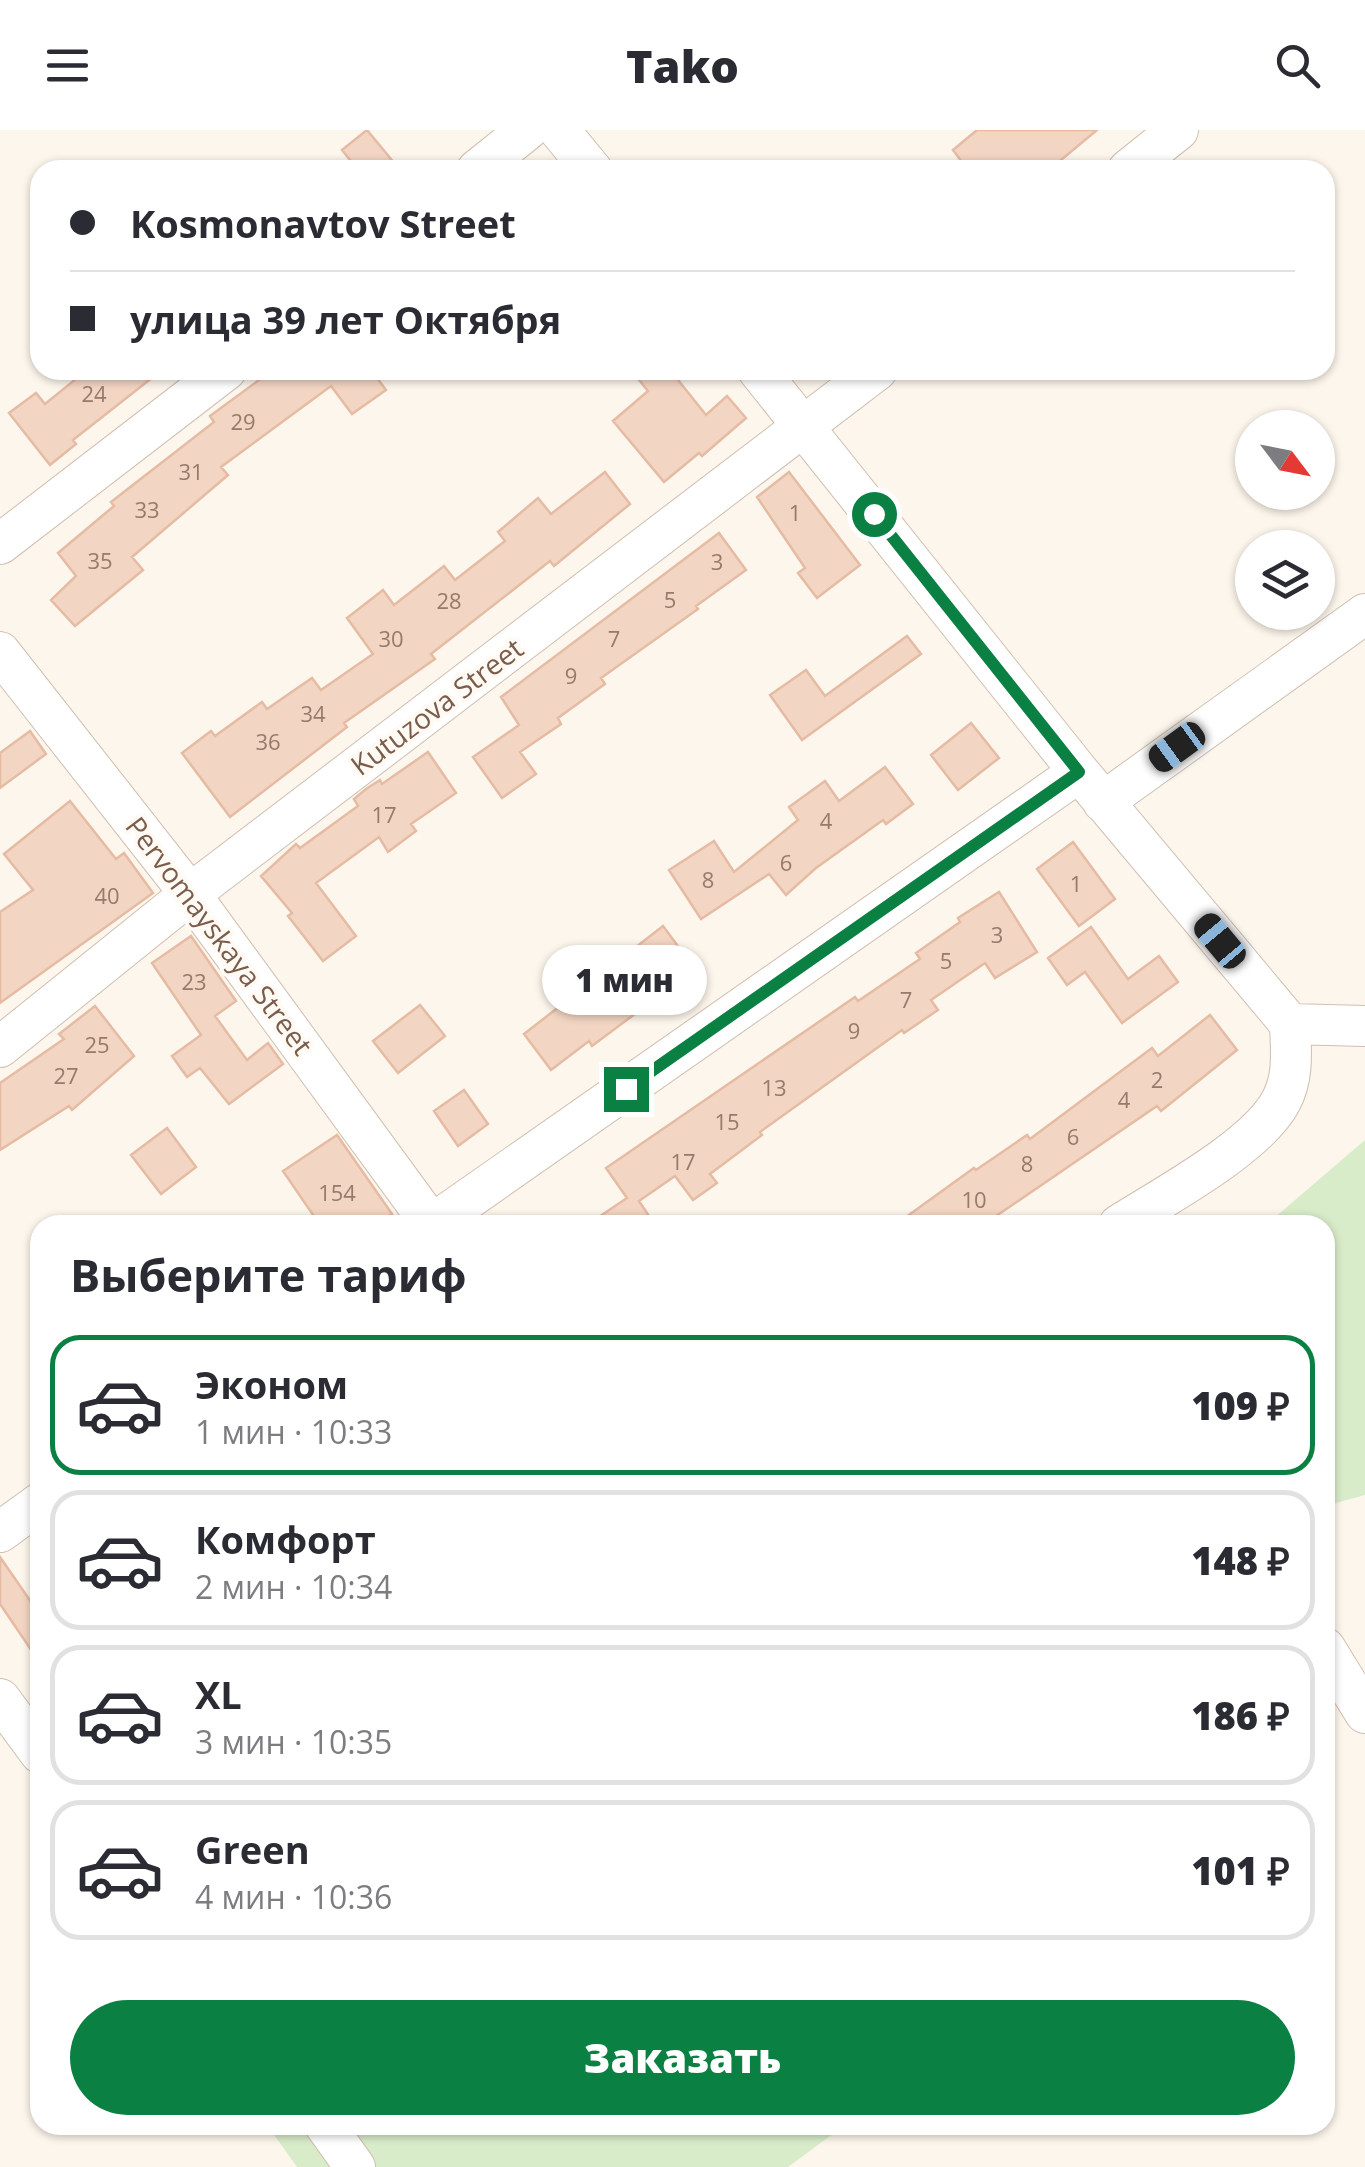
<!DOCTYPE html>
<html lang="ru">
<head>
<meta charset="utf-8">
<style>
	body { margin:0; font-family:"Open Sans",sans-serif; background:#f7f7f7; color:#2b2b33; height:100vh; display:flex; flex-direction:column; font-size:38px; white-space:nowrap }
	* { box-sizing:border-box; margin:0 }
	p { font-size:32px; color:#7c7c81 }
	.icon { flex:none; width:55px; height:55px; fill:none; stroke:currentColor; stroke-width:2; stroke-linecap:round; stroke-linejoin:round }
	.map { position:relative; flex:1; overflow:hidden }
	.details { position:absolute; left:30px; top:1085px; width:1305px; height:920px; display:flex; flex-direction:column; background:#fff; border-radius:30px; box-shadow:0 2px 8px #0004 }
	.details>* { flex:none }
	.guide { position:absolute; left:30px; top:30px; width:1305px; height:220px; border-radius:30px; box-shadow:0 2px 8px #0004; display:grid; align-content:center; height:220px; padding:0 40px; background:#fff }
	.needle { width:65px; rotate:122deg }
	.buttons { position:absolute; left:1235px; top:280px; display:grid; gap:20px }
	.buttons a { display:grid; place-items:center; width:100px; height:100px; border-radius:50%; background:#fff; box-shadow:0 2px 8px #0004; font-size:50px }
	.end { position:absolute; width:45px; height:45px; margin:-22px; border:12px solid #0b8043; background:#fff; box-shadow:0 0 0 5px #fff }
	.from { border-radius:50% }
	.bubble { position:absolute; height:70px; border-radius:35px; background:#fff; box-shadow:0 2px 8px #0004; font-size:32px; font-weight:800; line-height:70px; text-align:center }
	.car { position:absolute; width:30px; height:60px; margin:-30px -15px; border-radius:12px; box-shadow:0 0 8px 2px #0007; background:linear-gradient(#222 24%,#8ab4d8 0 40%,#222 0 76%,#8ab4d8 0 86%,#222 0) }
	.guide b { display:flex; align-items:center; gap:35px; height:95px; font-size:38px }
	.guide b+b { border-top:2px solid #e1e1e2 }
	.guide i { width:25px; height:25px; background:#2b2b33 }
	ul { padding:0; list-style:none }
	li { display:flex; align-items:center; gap:30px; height:140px; margin:0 20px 15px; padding:0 20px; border:5px solid #e1e1e2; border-radius:30px }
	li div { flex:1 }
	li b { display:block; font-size:38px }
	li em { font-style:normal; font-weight:800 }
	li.active { border-color:#0b8043 }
	li>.icon { width:90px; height:90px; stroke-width:1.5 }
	h2 { padding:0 40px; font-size:45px; line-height:120px }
	.primary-button { display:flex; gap:20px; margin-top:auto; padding:20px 40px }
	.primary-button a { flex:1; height:115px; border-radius:60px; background:#0b8043; color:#fff; font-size:40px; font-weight:800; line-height:115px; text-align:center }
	header { display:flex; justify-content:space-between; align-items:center; height:130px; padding:0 40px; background:#fff; font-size:45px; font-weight:800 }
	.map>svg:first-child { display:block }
	.green { fill:#d8ecc9 }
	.building { fill:#f3d5c3; stroke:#e6bba3; stroke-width:2.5 }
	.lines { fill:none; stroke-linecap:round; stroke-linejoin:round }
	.minor-casing { stroke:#d1beb0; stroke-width:42 }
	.minor { stroke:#fff; stroke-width:40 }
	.route { stroke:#0b8043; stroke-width:12 }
	.labels { text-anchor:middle; stroke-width:8; stroke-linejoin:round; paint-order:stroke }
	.number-label { font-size:22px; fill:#987a6a }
	.street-label { font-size:28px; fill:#7a5c4d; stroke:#fffaf3 }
</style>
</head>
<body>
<header><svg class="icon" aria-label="menu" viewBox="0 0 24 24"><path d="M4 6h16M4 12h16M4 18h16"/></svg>Tako<svg class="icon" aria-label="search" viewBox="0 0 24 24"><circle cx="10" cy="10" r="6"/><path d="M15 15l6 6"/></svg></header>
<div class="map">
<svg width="1365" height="2037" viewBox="0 0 1365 2037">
	<rect width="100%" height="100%" fill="#fdf6ec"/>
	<path class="green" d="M1365,1010v355l-40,11v-281h-59z
		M267,1995h578l-57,42h-491z"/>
	<path class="building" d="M367,0l33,40h-42l-16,-20z
		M977,0h120l-48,40h-81l-15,-20z
		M87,240h75l-89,70 3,4 -26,21 -41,-52 27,-20 9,11z
		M251,240h120l15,20 -34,24 -21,-28 -110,81 7,8 -96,82 11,13 -68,56 -24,-26 25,-24 -18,-23 56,-47 -3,-4 103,-80 -4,-6 49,-36z
		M631,240h39l36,45 21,-19 19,22 -44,38 -3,-3 -35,29 -51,-61 35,-30z
		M605,342l25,32 -76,62 -4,-5 -119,93 4,5 -91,64 3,4 -117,90 -48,-64 29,-22 4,5 47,-34 5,7 45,-31 9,12 52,-36 -26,-36 36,-28 11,15 50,-39 11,14 50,-39 -7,-9 40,-34 13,16z
		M789,342l71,93 -43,33 -19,-25 7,-5 -48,-71z
		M719,403l27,37 -50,36 2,3 -97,69 4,6 -47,34 3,6 -41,28 16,22 -34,24 -29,-41 46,-32 -18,-28z
		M907,506l14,18 -119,86 -32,-45 36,-25 19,26z
		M971,593l28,35 -41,32 -27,-35z
		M30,601l16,23 -46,34v-35z
		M428,622l28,41 -45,31 5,7 -28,21 -9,-15 -63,46 40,53 -33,25 -35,-45 4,-3 -31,-37 35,-32 4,4 58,-42 -4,-7 12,-10 14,-9 2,4z
		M885,637l28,37 -27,20 -3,-4 -67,48 -30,27 -17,-21 -68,45 -32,-49 45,-29 20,31 64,-52 -9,-13 36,-26 14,20z
		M70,671l46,58 8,-6 29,40 -153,110v-91l33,-22 -29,-36z
		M1073,712l42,57 -36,27 -42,-57z
		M999,762l38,60 -42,26 -10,-15 -54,37 7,10 -34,23 -2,-3 -142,102 2,3 -52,39 7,9 -24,17 -18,-24 -36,25 16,24h-68l40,-27 -21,-30 249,-171 3,4 62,-42 -4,-6 44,-31 -2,-4z
		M663,796l32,43 -103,77 -3,-5 -38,29 -27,-36z
		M1091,797l37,52 31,-23 19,26 -56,41 -37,-51 -18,13 -19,-27z
		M191,806l45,65 -21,15 32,44 21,-17 15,21 -54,40 -29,-36 -13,9 -15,-21 29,-21 -49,-72z
		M420,875l25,31 -47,37 -25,-32z
		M95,876l39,50 -62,54 -3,-4 -69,44v-67l64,-44 -5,-5z
		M1210,885l27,35 -76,61 -4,-5 -174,119h-88l79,-57 2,2 51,-35 3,4 122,-91 6,8z
		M464,960l24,34 -30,22 -24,-35z
		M167,998l29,39 -35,27 -30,-39z
		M337,1005l55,79 -16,11h-56l-37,-54z
		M0,1427l40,58v48l-40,-59z"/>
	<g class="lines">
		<g class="minor-casing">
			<path id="minor" d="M559,0l33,40
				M477,40l50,-40
				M1128,40l50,-40
				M758,240l321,402 211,252c1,27 4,53 -9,77 -24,46 -118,96 -162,124
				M0,414l226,-174
				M0,522l190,242 242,331
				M1103,672l262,-188
				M1290,894l75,2
				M0,917l190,-153 687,-524
				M431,1095l648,-453
				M0,1402l40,-29
				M1325,1518l40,65
				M0,1569l40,54
				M325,1995l30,42"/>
		</g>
		<use href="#minor" class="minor"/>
	</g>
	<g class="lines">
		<path class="route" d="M626,959l453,-317 -205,-258"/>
	</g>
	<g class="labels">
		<g class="number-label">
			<text x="94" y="272">24</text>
			<text x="243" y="300">29</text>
			<text x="191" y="350">31</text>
			<text x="147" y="388">33</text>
			<text x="795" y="391">1</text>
			<text x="100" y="439">35</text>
			<text x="717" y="440">3</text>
			<text x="670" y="478">5</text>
			<text x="449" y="479">28</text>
			<text x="391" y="517">30</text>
			<text x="614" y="517">7</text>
			<text x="571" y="554">9</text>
			<text x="313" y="592">34</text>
			<text x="268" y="620">36</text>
			<text x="384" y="693">17</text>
			<text x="826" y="699">4</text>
			<text x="786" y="741">6</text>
			<text x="708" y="758">8</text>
			<text x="1076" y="762">1</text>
			<text x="107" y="774">40</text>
			<text x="997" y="813">3</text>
			<text x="946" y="839">5</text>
			<text x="194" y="860">23</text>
			<text x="906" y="878">7</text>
			<text x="854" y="909">9</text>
			<text x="97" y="923">25</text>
			<text x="66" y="954">27</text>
			<text x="1157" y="958">2</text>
			<text x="774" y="966">13</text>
			<text x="1124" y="978">4</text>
			<text x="727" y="1000">15</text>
			<text x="1073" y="1015">6</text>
			<text x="683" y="1040">17</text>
			<text x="1027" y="1042">8</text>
			<text x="337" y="1071">154</text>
			<text x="974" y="1078">10</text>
		</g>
		<g class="street-label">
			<text transform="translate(437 577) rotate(-37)" y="10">Kutuzova Street</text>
			<text transform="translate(219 806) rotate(53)" y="10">Pervomayskaya Street</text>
		</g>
	</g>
</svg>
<div class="buttons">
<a><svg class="needle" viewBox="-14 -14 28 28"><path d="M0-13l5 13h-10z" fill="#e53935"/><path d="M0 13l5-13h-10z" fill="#7c7c81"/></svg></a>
<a><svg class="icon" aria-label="layers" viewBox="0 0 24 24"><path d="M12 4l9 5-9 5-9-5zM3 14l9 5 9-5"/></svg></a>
</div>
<i class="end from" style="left:874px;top:384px"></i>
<i class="end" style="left:626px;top:959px"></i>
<div class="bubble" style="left:542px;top:815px;width:165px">1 мин</div>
<i class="car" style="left:1177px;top:617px;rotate:234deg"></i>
<i class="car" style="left:1220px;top:811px;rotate:320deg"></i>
<div class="guide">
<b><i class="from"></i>Kosmonavtov Street</b>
<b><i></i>улица 39 лет Октября</b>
</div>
<section class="details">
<h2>Выберите тариф</h2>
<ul>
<li class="active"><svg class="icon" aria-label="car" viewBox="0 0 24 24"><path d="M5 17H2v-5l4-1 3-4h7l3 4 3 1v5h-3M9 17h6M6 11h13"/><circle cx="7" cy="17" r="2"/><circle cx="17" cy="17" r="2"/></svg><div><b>Эконом</b><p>1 мин · 10:33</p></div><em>109 ₽</em></li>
<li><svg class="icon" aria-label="car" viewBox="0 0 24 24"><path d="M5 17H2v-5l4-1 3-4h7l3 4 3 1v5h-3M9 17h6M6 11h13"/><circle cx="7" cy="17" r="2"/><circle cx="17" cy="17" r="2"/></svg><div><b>Комфорт</b><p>2 мин · 10:34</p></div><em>148 ₽</em></li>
<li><svg class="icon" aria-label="car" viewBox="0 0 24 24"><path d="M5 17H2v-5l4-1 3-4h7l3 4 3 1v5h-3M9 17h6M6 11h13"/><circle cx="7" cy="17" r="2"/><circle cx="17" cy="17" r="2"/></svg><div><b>XL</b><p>3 мин · 10:35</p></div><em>186 ₽</em></li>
<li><svg class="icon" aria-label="car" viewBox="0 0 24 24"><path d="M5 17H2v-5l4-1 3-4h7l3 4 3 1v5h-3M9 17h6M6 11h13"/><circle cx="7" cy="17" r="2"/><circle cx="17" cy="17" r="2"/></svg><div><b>Green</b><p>4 мин · 10:36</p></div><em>101 ₽</em></li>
</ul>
<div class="primary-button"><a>Заказать</a></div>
</section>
</div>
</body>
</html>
